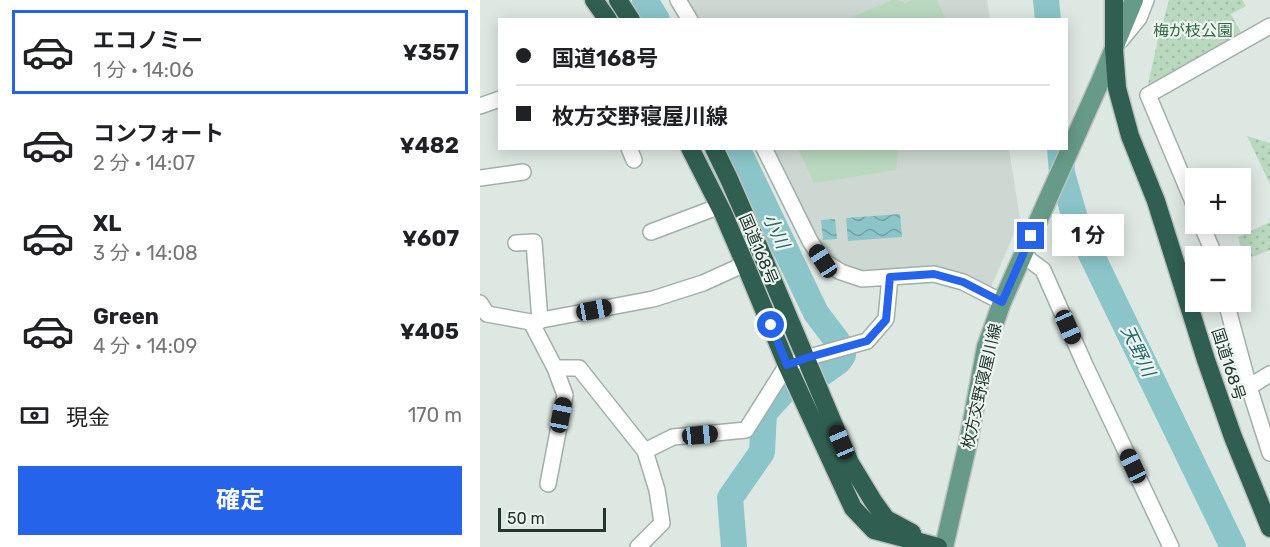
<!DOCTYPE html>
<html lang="ja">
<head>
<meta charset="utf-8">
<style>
	body { margin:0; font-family:Rubik,"Noto Sans JP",sans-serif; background:#f6f6f6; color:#202124; height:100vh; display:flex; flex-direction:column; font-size:22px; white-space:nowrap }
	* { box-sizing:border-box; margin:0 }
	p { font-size:20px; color:#757577 }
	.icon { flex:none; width:33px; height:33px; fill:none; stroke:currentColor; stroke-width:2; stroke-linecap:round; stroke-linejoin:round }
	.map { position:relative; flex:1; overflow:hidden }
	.side { display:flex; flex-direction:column; background:#fff; width:480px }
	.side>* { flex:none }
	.hud { position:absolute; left:18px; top:18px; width:570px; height:132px; border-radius:0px; box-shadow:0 3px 15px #0003; display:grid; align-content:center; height:132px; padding:0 18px; background:#fff }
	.controls { position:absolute; left:705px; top:168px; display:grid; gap:12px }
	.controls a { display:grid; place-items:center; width:66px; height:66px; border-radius:0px; background:#fff; box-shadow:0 3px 15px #0003; font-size:30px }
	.scale { position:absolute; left:18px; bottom:15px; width:108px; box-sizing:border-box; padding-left:6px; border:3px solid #21362f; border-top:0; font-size:16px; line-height:21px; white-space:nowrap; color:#21362f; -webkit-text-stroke:4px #eef5f1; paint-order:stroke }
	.end { position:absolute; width:27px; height:27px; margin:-14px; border:8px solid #2563eb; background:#fff; box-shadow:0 0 0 3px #fff }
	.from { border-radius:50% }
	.bubble { position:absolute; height:42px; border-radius:0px; background:#fff; box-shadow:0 3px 15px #0003; font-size:20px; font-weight:700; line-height:42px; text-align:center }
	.car { position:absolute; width:18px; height:36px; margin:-18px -9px; border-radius:8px; box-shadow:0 0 4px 2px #0007; background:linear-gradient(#222 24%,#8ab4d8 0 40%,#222 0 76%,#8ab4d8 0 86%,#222 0) }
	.hud b { display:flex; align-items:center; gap:21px; height:57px; font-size:22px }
	.hud b+b { border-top:2px solid #e0e0e0 }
	.hud i { width:15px; height:15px; background:#202124 }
	ul { padding:10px 0 0; list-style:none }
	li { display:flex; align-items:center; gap:18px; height:84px; margin:0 12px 9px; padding:0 6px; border:3px solid transparent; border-radius:0px }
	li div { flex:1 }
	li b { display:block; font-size:22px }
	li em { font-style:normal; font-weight:700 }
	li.current { border-color:#2563eb }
	li>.icon { width:54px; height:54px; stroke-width:1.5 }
	.pay { display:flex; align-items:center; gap:15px; height:66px; padding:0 18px; font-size:22px }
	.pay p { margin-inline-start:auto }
	.action { display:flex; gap:12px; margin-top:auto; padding:12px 18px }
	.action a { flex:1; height:69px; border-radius:0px; background:#2563eb; color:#fff; font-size:24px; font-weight:700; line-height:69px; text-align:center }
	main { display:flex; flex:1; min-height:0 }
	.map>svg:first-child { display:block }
	.built { fill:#cdd8d2 }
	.park { fill:url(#park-dots) }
	.pitch { fill:#b9d8be }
	.water { fill:url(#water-waves) }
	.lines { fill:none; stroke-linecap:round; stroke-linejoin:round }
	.river { stroke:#8bc5c9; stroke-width:26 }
	.minor-casing { stroke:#a2afa9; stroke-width:18 }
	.major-casing { stroke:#bcc3c1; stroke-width:21 }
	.highway-casing { stroke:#bcc3c1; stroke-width:21 }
	.minor { stroke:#fff; stroke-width:15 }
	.major { stroke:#679a88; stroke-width:18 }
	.highway { stroke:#305f51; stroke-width:18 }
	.route { stroke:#2563eb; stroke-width:8 }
	.labels { text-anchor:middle; stroke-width:4.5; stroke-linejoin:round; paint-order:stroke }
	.park-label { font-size:16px; fill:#306940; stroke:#eef5f1 }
	.street-label { font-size:16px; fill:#21362f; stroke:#eef5f1 }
	.water-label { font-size:18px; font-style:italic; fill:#22676c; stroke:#eef5f1 }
</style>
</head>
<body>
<main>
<section class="side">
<ul>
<li class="current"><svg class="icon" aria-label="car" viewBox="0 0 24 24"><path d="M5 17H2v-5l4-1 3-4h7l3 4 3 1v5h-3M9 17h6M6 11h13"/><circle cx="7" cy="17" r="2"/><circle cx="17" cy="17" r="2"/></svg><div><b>エコノミー</b><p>1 分 · 14:06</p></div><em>¥357</em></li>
<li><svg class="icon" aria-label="car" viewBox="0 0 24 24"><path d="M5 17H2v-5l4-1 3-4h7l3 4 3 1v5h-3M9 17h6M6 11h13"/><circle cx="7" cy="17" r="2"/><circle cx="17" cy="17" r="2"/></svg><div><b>コンフォート</b><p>2 分 · 14:07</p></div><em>¥482</em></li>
<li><svg class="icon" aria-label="car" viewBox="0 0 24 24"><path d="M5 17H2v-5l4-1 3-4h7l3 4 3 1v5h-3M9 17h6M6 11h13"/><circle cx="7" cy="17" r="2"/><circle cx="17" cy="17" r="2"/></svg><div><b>XL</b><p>3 分 · 14:08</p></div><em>¥607</em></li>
<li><svg class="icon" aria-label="car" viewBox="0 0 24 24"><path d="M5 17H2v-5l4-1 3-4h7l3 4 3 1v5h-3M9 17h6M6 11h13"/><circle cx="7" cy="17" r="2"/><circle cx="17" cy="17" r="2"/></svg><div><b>Green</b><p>4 分 · 14:09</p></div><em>¥405</em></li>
</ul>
<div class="pay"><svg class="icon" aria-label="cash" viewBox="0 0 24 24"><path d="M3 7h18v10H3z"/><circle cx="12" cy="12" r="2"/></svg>現金<p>170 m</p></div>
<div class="action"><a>確定</a></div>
</section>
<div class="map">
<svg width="790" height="547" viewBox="0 0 790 547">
	<defs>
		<pattern id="park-dots" width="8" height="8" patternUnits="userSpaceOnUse" patternTransform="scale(1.5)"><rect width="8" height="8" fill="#b9d8be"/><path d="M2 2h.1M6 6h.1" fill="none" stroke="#9fbaa4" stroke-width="1.8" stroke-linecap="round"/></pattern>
		<pattern id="water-waves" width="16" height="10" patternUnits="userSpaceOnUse" patternTransform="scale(1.5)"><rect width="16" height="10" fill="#8bc5c9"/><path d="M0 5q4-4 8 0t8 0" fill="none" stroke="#71a1a4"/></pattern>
	</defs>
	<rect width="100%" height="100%" fill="#dee8e3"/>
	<path class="built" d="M208,0h299l3,19h-291z
		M289,149h240l11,70 -30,71 -42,-22 -19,-3 -67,11 -35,-16z"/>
	<path class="park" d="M689,0h73l4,6 -15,8 12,22 -96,53 11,-50z
		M767,136l23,7v41z
		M790,222v28l-25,10 -7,-23z"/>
	<path class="pitch" d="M413,0h4l8,3 7,-3h25l9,19h-99z
		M318,149h100l-2,21 -82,13z"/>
	<path class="water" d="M420,214l2,23 -54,4 -2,-23z
		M355,219l2,20 -14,1 -2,-20z"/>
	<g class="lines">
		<path class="river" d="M165,0l12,20
			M566,0l2,20
			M257,148l79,165 22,29
			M580,148l2,25 15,52 156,322
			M344,372l15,-11 4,-6
			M254,547l-4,-49 32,-46 2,-39 20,-22"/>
		<g class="minor-casing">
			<path id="minor" d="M198,0l12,20
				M641,40l18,-22 7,-18
				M0,106l20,-7
				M149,148l5,12
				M284,148l46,93 13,20 18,11 21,7 72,-5 29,8 39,20
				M0,178l43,-6
				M716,209l-48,-114 122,-69
				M721,224l14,32
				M171,232l69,-26
				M36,243l18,-1 6,79
				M543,255l20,15 42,95 86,182
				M746,302l23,85 21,66
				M0,303l7,11 44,8 122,-23 50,-16 42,-19
				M51,322l24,46h24l66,83
				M769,387l21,-13
				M68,484l17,-89 -10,-27
				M158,547l24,-24 -5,-33 -12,-39 28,-14 73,-7 41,-65 19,-7 61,-17 19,-22 4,-42"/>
		</g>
		<g class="major-casing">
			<path id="major" d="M464,547l24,-104 18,-96 16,-45 98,-220 34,-82"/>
		</g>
		<g class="highway-casing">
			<path id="highway" d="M114,0l14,20
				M138,0l13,20
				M634,0v49l3,39 13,48 26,65 50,159 27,77 37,91
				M210,148l33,65 22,51 42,101 66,143 21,22 64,17
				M234,148l15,31 31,71 90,213 23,38 13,18 26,14"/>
		</g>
		<use href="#minor" class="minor"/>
		<use href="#major" class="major"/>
		<use href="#highway" class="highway"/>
	</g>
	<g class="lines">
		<path class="route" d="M291,325l16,40 19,-7 61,-17 19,-21 4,-43 44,-3 29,8 39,20 29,-66"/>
	</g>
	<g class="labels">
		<g class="park-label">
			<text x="713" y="36">梅が枝公園</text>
		</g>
		<g class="street-label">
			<text transform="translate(279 249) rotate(67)" y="6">国道168号</text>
			<text transform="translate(749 364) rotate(72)" y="6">国道168号</text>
			<text transform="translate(501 386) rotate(-77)" y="6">枚方交野寝屋川線</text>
		</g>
		<g class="water-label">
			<text transform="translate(296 231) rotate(64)" y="6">小川</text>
			<text transform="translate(658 351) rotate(64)" y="6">天野川</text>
		</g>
	</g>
</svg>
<div class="controls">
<a>+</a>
<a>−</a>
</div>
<div class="scale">50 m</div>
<i class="end from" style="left:291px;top:325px"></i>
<i class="end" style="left:551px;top:236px"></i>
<div class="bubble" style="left:572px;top:214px;width:72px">1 分</div>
<i class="car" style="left:343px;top:261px;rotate:327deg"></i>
<i class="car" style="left:114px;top:310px;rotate:79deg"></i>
<i class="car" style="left:588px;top:327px;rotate:156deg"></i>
<i class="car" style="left:81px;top:415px;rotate:11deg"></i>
<i class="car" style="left:220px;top:435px;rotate:84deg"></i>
<i class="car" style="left:361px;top:442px;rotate:337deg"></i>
<i class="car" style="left:653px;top:466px;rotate:335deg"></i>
<div class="hud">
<b><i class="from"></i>国道168号</b>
<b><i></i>枚方交野寝屋川線</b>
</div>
</div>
</main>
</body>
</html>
